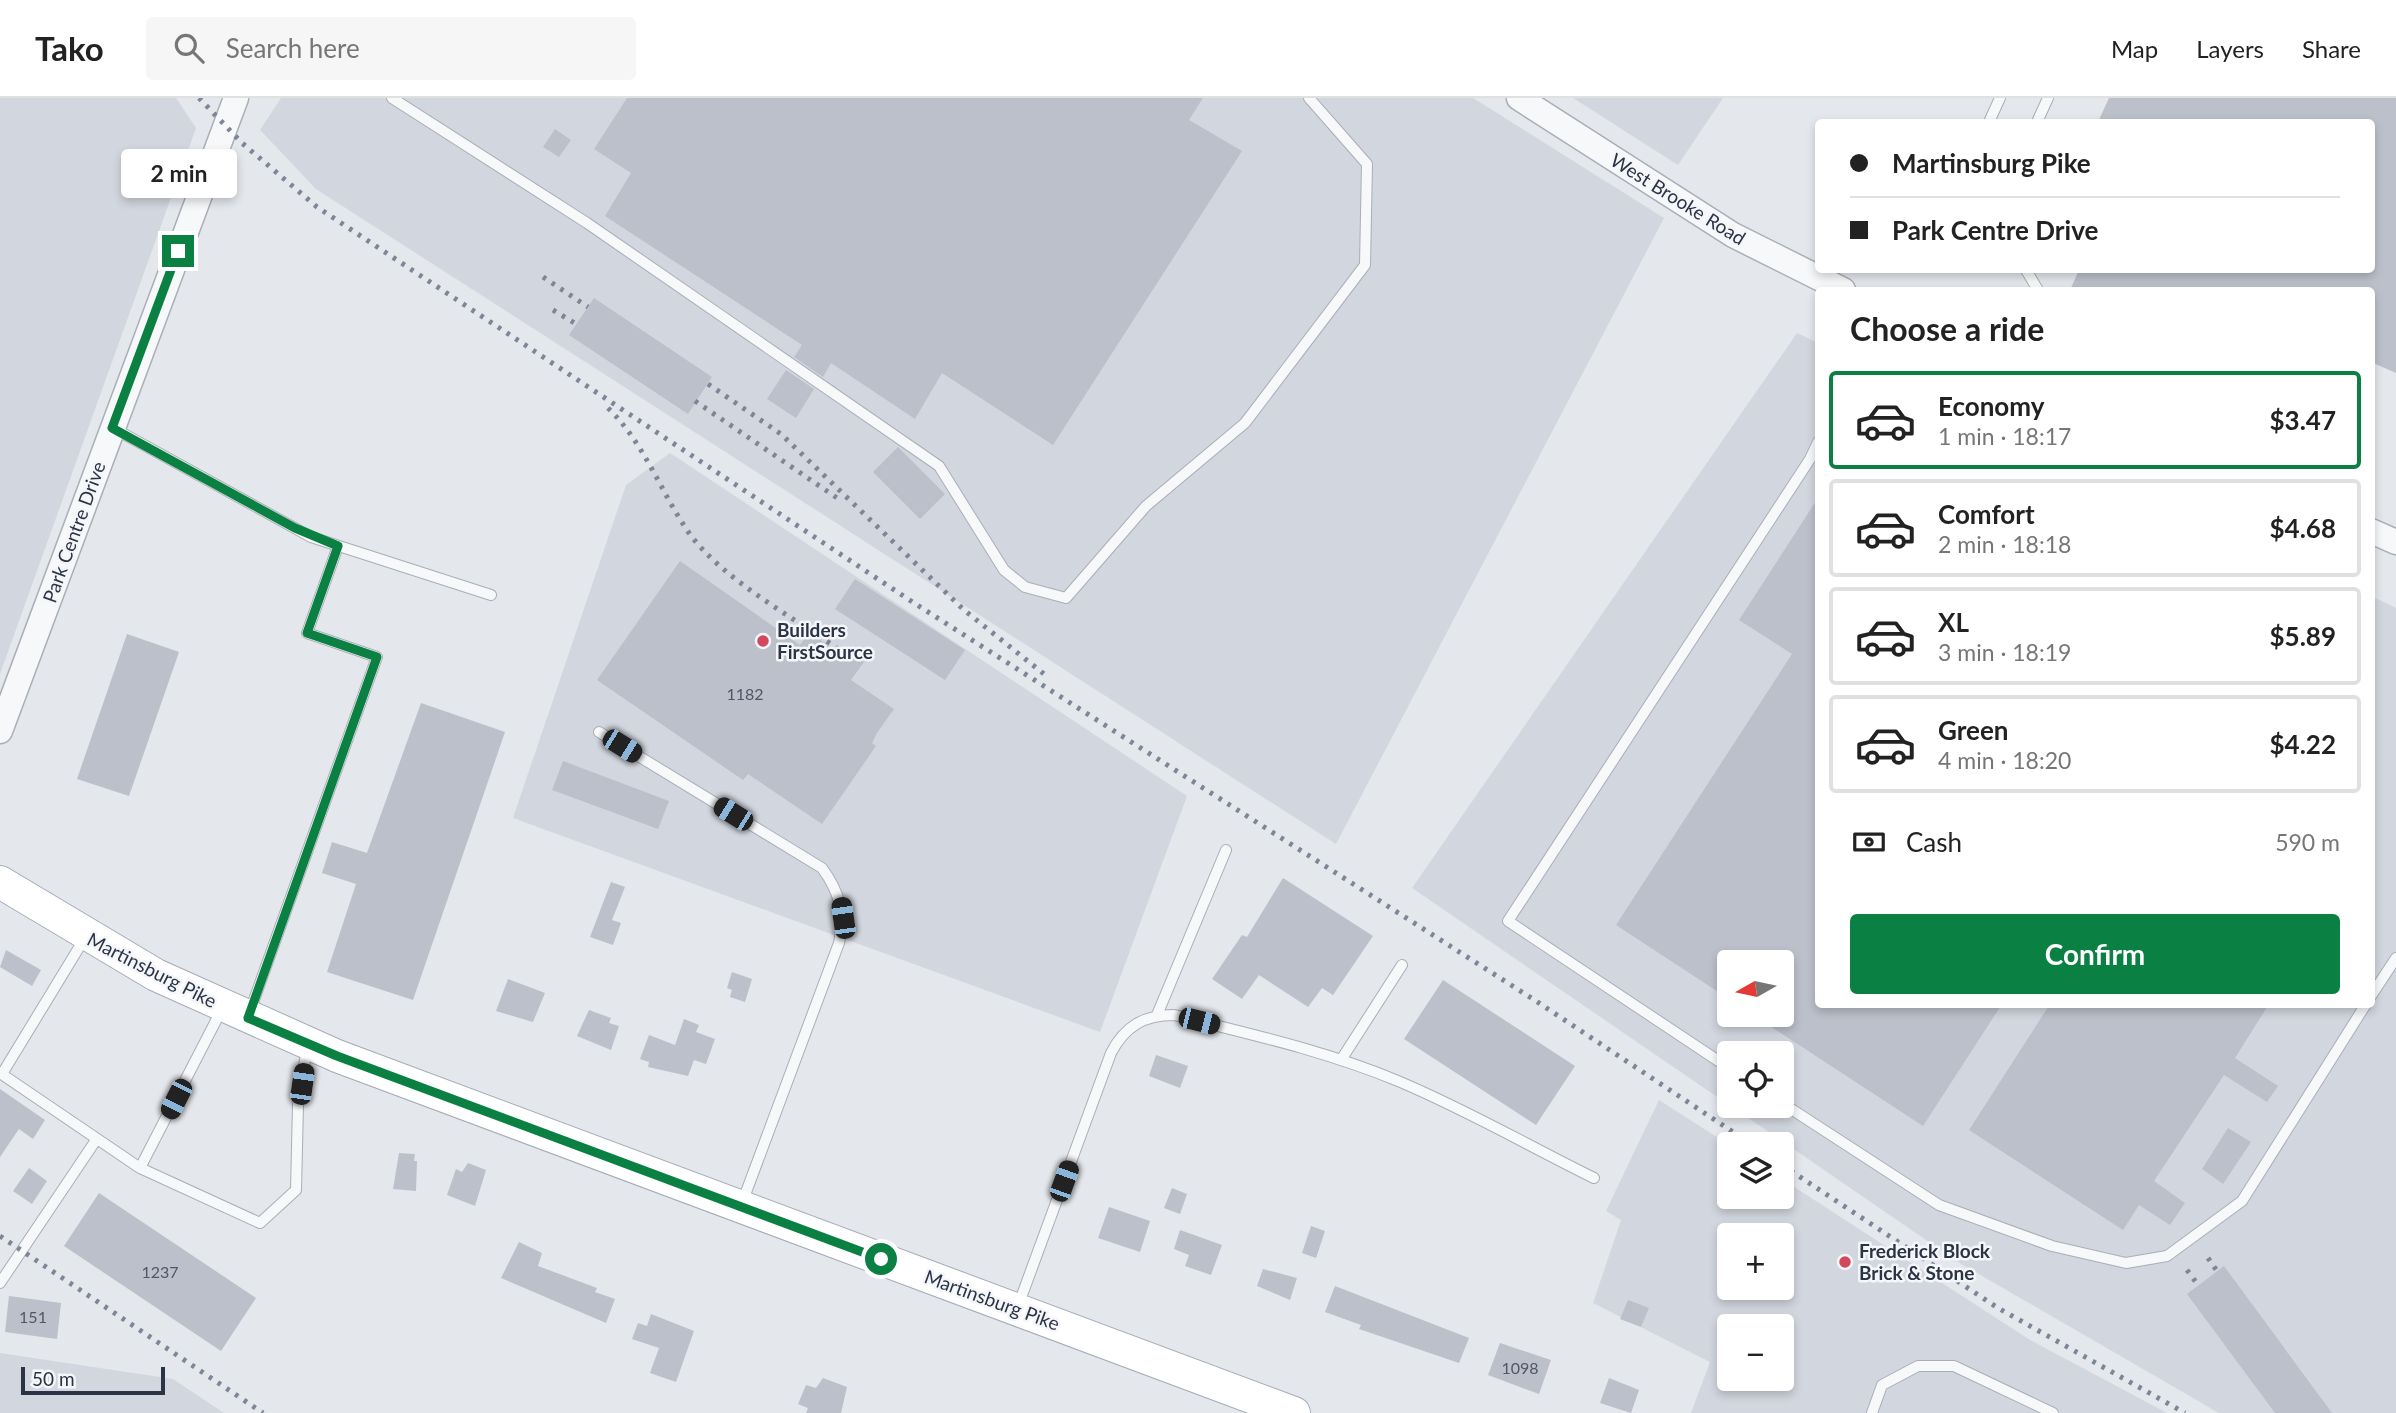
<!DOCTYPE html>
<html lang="en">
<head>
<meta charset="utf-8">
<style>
	body { margin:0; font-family:Lato,sans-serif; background:#f6f6f6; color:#222; height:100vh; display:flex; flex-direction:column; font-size:26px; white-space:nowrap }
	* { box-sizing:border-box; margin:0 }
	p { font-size:23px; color:#767676 }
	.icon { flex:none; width:38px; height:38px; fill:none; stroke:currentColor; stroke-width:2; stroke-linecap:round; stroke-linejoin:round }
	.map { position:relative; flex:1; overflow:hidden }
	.drawer { position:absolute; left:1815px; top:189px; width:560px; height:721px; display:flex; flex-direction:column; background:#fff; border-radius:7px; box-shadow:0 4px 10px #0003 }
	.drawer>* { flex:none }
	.guide { position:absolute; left:1815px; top:21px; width:560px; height:154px; border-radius:7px; box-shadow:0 4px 10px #0003; display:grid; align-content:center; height:154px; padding:0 35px; background:#fff }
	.needle { width:46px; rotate:261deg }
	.tools { position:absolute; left:1717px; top:852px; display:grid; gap:14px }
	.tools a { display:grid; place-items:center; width:77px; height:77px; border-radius:7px; background:#fff; box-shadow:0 4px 10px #0003; font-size:35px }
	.scale { position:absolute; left:21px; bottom:18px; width:144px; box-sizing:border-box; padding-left:7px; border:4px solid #2b3445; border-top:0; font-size:19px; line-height:24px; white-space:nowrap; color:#2b3445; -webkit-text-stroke:5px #f4f6f9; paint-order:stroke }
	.end { position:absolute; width:32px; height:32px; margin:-16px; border:9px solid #0b8043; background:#fff; box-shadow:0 0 0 4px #fff }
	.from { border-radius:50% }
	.bubble { position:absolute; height:49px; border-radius:7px; background:#fff; box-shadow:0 4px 10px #0003; font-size:23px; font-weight:700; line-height:49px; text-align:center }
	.car { position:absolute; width:21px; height:42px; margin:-21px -10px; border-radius:9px; box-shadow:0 0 5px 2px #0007; background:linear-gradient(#222 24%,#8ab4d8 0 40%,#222 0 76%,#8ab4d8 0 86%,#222 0) }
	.guide b { display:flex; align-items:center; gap:24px; height:66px; font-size:26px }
	.guide b+b { border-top:2px solid #e0e0e0 }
	.guide i { width:18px; height:18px; background:#222 }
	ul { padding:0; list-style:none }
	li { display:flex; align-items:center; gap:21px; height:98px; margin:0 14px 10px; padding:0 21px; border:4px solid #e0e0e0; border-radius:7px }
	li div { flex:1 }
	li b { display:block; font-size:26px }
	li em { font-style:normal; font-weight:700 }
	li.active { border-color:#0b8043 }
	li>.icon { width:63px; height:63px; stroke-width:1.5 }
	h2 { padding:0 35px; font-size:32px; line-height:84px }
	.pay { display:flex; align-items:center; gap:18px; height:77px; padding:0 35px; font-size:26px }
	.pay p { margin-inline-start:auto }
	.action { display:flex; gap:14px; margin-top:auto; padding:14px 35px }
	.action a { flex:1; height:80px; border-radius:7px; background:#0b8043; color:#fff; font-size:28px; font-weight:700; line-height:80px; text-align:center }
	header { display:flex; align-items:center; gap:42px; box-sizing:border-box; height:98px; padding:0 35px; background:#fff; border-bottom:2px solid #e0e0e0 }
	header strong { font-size:33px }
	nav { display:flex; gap:38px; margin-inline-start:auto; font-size:24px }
	.search { width:490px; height:63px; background:#f6f6f6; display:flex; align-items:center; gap:18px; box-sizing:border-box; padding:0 24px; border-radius:7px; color:#767676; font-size:26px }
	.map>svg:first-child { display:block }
	.built { fill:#d2d6de; fill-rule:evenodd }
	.building { fill:#bbc0ca }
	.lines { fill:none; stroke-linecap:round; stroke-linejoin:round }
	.service-casing { stroke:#a9aeb7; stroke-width:12 }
	.tertiary-casing { stroke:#a9aeb7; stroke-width:27 }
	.primary-casing { stroke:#a3abb8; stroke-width:34 }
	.service { stroke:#f7f8fa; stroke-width:10 }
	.tertiary { stroke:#f7f8fa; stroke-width:24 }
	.primary { stroke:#fff; stroke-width:32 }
	.rail { stroke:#7d8696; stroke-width:5; stroke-dasharray:3.5 7; stroke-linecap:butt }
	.route { stroke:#0b8043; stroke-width:9 }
	.poi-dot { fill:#d1495b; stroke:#f4f6f9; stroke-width:2.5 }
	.labels { text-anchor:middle; stroke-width:5; stroke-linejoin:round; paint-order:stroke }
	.number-label { font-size:16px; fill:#4f5766 }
	.street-label { font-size:19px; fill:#2b3445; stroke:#f4f6f9 }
	.poi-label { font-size:19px; font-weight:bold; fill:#2b3445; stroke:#f4f6f9; text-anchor:start }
</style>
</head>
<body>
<header>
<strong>Tako</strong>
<div class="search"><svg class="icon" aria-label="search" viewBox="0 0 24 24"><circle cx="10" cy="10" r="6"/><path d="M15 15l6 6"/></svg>Search here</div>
<nav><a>Map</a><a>Layers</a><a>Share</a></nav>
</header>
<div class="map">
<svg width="2396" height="1315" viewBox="0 0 2396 1315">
	<rect width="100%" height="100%" fill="#e4e7ec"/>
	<path class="built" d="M0,0h176l20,30 -196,546z
		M281,0h1192l191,120 -328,626 -1020,-655 -56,-59z
		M1573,0h150l-45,67z
		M1797,235l21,10v661h553v-408l25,12v805h-177l-261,-151 -227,-156h51v-52h-53v51l-317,-217zM1729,864h53v53h-53z
		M670,355l517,343 -87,236 -587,-214 113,-333z
		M1659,1002l70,45v52h53v-18l248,161 137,73h-476l19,-51 -117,-59 28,-83 -15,-9zM1729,1138h53v52h-53zM1729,1228h53v53h-53z
		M0,1255l173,26 51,34h-224z"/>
	<path class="building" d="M627,0h576l-14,22 53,31 -189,294 -111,-72 -27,46 -84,-56 -8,14 -29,-20 8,-12 -197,-129 26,-43 -37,-24z
		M2109,0h287v275l-25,-11v-72h-301l9,-20h292v-148h-273z
		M555,31l16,11 -12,17 -16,-10z
		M594,200l118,79 -24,37 -119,-79z
		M786,272l28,19 -18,29 -29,-19z
		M898,349l47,47 -25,25 -47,-47z
		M1818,400v506h184l-79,122 -170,-111h29v-53h-53v37l-113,-74 176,-271 -53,-34z
		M680,463l120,84 9,-13 36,25 4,-5 15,10 -13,18 43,29 -17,24 -5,10 4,3 -54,78 -74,-50 -5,6 -146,-100z
		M855,481l110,71 -20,30 -110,-71z
		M127,536l52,18 -50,144 -52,-17z
		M421,605l84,29 -92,268 -86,-28 29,-88 -34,-11 10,-31 35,11z
		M563,663l106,40 -11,28 -106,-39z
		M1283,780l90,58 -40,59 -11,-7 -14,19 -49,-32 -17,24 -30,-20 30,-44 5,2z
		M611,784l14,5 -13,33 9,3 -8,22 -23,-8z
		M6,852l35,20 -9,16 -32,-19z
		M732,874l20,7 -7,23 -15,-5 2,-7 -5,-2z
		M508,881l37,14 -12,29 -37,-11z
		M1443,882l132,86 -39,59 -132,-86z
		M2050,906h219l-34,54 43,28 -11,16 -43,-27 -70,106 31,22 -15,22 -31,-20 -16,25 -154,-100z
		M589,912l22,8 -2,5 10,3 -8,24 -34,-14z
		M684,921l15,6 -3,7 19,7 -9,25 -12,-4 -6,16 -40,-9 1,-5 -9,-3 9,-24 26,10z
		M1156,957l32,11 -8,22 -31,-12z
		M0,991l45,31 -12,19 -14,-10 -19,28z
		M2228,1030l23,14 -28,42 -21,-15z
		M399,1055l16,1 -1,7h3l-1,30 -23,-2z
		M468,1065l18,7 -11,36 -28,-11 9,-26 6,3z
		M29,1070l18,13 -15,23 -19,-13z
		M1172,1090l15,6 -7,20 -16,-6z
		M99,1095l157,105 -35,53 -157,-105z
		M1109,1109l41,14 -10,31 -42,-14z
		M1311,1128l14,5 -9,27 -14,-5z
		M1180,1132l42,15 -11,30 -26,-9 4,-11 -15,-6z
		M519,1144l23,11 -4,13 59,22 -2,4 20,7 -9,24 -105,-45z
		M2224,1168l108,147h-57l-88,-119z
		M1263,1171l34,9 -7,22 -33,-14z
		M1335,1188l134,52 -10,25 -100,-34 2,-4 -36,-13z
		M9,1198l52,7 -4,36 -52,-7z
		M1628,1202l21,8 -8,19 -21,-8z
		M651,1216l43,17 -18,51 -26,-9 9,-25 -27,-9 6,-16 9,3z
		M1500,1245l51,17 -12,34 -51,-19z
		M823,1280l24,9 -6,26h-35l2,-5 -10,-4 8,-19 10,3z
		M1609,1280l30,12 -8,23 -31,-10z"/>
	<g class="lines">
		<g class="service-casing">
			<path id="service" d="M392,0l195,125 352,243 65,104 21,17 41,11 80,-92 99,-83 120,-158 2,-101 -58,-66
				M1989,24l11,-24
				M2037,24l11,-24
				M2026,172l12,20
				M113,330l198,109 180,58
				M599,634l223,136c17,23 24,46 17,75l-97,260
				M2371,898l25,-38
				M249,916l128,-357 -70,-24 31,-87
				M1157,917l69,-165
				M1341,962l61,-95
				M1729,970l-221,-147 302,-462 8,-17
				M0,975l140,95 120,55 36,-33 2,-85 9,-58
				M2,976l84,-138
				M1782,1005l157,102 113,41 74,17 41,-7 75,-55 124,-197
				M140,1070l82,-159
				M0,1185l96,-143
				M1018,1208l93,-253c14,-27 33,-38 63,-38 76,19 152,36 224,66 67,28 131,65 196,97
				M1872,1315l10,-28 36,-19h36l99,47"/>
		</g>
		<g class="tertiary-casing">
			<path id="tertiary" d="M1519,0l214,137 110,55
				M2371,433l25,11
				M0,633l236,-633"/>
		</g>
		<g class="primary-casing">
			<path id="primary" d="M0,784l156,93 181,81 957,357"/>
		</g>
		<use href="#service" class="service"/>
		<use href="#tertiary" class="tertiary"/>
		<use href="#primary" class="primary"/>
		<path class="rail" d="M199,0l43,45 75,64 594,394 625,400 215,143
			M543,179l45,30
			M553,212l23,14
			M708,286l73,50 183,176 85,68
			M695,303l145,99
			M608,310c37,36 52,83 81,125 34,47 104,84 152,118
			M1782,1067l216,143 187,105
			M0,1138l263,177
			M2208,1160l9,13
			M2187,1172l11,15"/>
	</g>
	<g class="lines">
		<path class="route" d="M178,153l-66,177 183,100 43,18 -31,87 70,24 -129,361 89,38 544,203"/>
	</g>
	<g class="poi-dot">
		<circle cx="763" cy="543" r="7"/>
		<circle cx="1845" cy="1164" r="7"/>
	</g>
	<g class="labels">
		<g class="number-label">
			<text x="745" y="602">1182</text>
			<text x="160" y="1180">1237</text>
			<text x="33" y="1225">151</text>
			<text x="1520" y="1276">1098</text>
		</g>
		<g class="street-label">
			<text transform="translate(1678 101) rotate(32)" y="7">West Brooke Road</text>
			<text transform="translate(74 434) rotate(-70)" y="7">Park Centre Drive</text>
			<text transform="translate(152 872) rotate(27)" y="7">Martinsburg Pike</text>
			<text transform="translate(992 1202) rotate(20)" y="7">Martinsburg Pike</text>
		</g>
		<g class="poi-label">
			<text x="777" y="539">Builders<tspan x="777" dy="22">FirstSource</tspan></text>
			<text x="1859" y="1160">Frederick Block<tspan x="1859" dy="22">Brick &amp; Stone</tspan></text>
		</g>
	</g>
</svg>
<div class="tools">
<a><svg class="needle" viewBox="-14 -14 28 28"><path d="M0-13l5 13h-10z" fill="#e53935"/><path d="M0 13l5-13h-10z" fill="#767676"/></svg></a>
<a><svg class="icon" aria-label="locate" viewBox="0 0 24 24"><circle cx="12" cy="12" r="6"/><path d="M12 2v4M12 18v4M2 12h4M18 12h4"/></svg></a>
<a><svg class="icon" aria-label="layers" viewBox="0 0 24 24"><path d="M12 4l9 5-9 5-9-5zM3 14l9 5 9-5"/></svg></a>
<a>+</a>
<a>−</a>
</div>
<div class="scale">50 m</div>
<i class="end from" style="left:881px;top:1161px"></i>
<i class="end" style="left:178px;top:153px"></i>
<div class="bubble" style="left:121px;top:51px;width:116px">2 min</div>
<i class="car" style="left:622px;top:648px;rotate:122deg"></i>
<i class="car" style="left:733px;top:716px;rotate:302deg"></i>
<i class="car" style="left:843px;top:820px;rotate:352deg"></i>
<i class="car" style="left:1199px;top:923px;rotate:104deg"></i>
<i class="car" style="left:302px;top:986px;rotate:8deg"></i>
<i class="car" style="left:176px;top:1001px;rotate:207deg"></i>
<i class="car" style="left:1064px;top:1083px;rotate:20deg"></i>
<div class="guide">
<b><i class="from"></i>Martinsburg Pike</b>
<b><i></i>Park Centre Drive</b>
</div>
<section class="drawer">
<h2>Choose a ride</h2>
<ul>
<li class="active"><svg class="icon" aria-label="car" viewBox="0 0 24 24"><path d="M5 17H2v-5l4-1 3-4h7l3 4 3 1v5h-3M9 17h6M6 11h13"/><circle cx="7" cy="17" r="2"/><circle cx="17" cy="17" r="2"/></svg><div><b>Economy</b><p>1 min · 18:17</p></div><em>$3.47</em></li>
<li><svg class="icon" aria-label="car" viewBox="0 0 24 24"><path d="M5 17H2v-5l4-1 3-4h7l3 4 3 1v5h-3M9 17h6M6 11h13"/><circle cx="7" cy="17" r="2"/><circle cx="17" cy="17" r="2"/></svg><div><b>Comfort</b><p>2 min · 18:18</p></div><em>$4.68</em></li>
<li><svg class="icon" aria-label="car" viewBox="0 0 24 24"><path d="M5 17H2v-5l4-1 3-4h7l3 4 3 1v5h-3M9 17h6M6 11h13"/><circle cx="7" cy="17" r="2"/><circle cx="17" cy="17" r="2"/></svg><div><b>XL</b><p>3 min · 18:19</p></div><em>$5.89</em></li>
<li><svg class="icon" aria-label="car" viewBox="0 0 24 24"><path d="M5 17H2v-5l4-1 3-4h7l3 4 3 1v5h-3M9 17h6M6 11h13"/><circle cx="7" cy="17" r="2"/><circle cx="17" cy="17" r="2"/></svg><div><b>Green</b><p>4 min · 18:20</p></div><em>$4.22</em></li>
</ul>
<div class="pay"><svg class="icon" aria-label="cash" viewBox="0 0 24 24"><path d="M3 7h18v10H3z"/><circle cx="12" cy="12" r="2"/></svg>Cash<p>590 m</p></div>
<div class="action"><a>Confirm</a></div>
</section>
</div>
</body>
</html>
